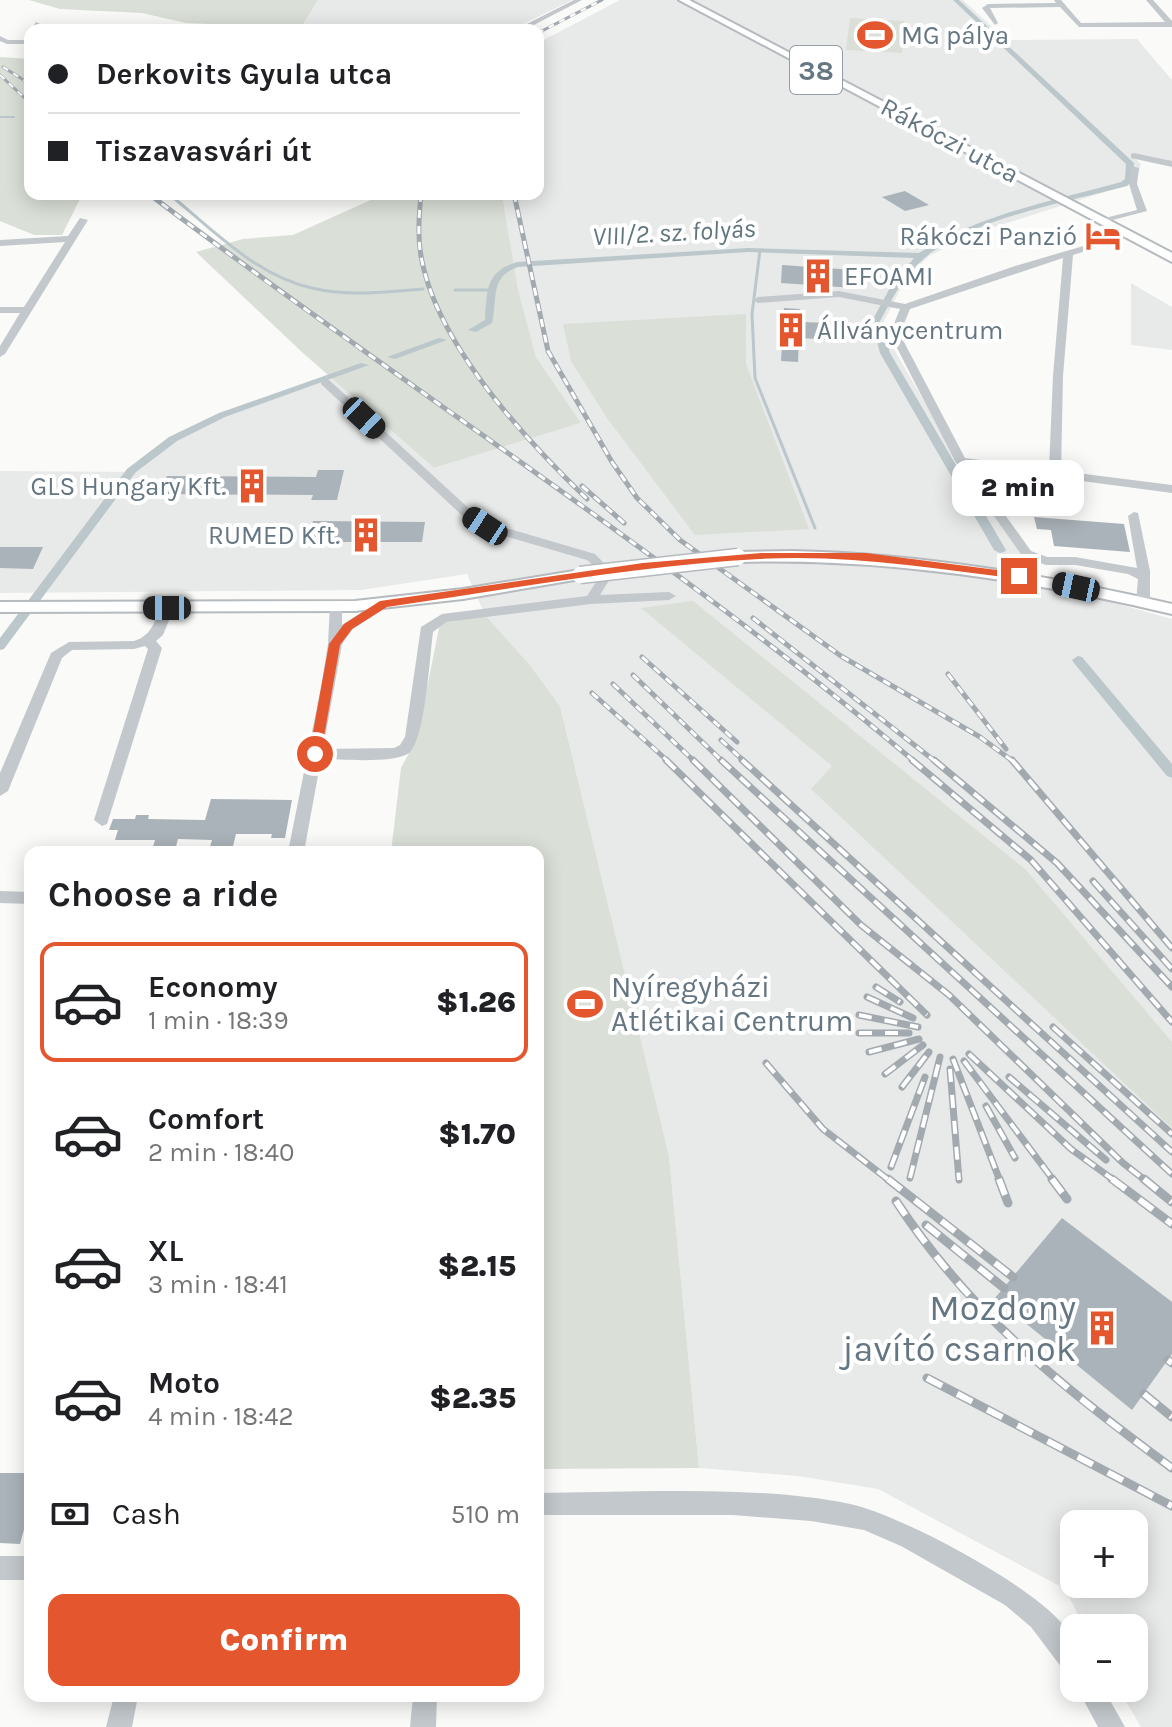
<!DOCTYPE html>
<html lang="en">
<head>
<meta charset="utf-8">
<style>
	body { margin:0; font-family:Karla,sans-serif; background:#f6f6f6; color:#202124; height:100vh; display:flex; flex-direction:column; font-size:30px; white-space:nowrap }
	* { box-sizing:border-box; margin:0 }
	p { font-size:26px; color:#757577 }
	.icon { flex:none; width:44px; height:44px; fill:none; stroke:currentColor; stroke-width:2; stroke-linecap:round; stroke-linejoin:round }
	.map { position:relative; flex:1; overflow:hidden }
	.drawer { position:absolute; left:24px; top:846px; width:520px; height:856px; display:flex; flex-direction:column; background:#fff; border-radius:16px; box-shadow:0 4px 20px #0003 }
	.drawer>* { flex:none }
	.banner { position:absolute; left:24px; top:24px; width:520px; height:176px; border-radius:16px; box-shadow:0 4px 20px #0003; display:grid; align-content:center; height:176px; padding:0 24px; background:#fff }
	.buttons { position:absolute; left:1060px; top:1510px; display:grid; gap:16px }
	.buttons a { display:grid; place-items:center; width:88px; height:88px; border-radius:16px; background:#fff; box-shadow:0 4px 20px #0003; font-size:40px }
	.end { position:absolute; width:36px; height:36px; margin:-18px; border:10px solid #e4572e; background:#fff; box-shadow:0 0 0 4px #fff }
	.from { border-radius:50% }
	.bubble { position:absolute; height:56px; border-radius:16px; background:#fff; box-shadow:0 4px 20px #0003; font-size:26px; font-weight:800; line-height:56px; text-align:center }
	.car { position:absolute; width:24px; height:48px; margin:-24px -12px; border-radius:10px; box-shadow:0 0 6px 2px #0007; background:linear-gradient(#222 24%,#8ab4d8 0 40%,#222 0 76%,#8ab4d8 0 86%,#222 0) }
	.banner b { display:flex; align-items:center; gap:28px; height:76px; font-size:30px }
	.banner b+b { border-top:2px solid #e0e0e0 }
	.banner i { width:20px; height:20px; background:#202124 }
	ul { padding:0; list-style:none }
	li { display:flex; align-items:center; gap:24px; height:120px; margin:0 16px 12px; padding:0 8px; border:4px solid transparent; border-radius:16px }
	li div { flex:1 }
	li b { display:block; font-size:30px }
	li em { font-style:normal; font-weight:800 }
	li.on { border-color:#e4572e }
	li>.icon { width:72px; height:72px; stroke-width:1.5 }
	h2 { padding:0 24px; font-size:36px; line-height:96px }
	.pay { display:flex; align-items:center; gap:20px; height:88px; padding:0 24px; font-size:30px }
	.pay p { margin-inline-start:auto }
	.button { display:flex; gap:16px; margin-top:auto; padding:16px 24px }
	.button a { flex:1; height:92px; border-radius:16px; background:#e4572e; color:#fff; font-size:32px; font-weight:800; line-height:92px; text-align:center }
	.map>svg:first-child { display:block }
	.built { fill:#e8e9e9; fill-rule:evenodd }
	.green { fill:#dadfd7 }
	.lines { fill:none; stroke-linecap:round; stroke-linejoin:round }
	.stream-far1 { stroke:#bbc7cb; stroke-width:2 }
	.stream { stroke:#bbc7cb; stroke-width:3 }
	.canal { fill:#bbc7cb; fill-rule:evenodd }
	.building { fill:#aab3b9 }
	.major-casing { stroke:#b5babe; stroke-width:4 }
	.minor { fill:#c3c8cc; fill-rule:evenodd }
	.major { fill:#fff; fill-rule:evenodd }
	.rail-far3-casing { stroke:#a2aab0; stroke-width:3 }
	.rail-far2-casing { stroke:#a2aab0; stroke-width:5 }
	.rail-far1-casing { stroke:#a2aab0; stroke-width:7 }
	.rail-casing { stroke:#a2aab0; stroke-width:9 }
	.rail-far3 { stroke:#fff; stroke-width:2; stroke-dasharray:6; stroke-linecap:butt }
	.rail-far2 { stroke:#fff; stroke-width:3; stroke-dasharray:8; stroke-linecap:butt }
	.rail-far1 { stroke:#fff; stroke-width:4; stroke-dasharray:13; stroke-linecap:butt }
	.rail { stroke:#fff; stroke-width:6; stroke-dasharray:17; stroke-linecap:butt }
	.major-bridge-casing { stroke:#b5babe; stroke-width:19; stroke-linecap:butt }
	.major-bridge { stroke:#fff; stroke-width:16 }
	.route { fill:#e4572e }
	.labels { text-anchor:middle; stroke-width:8; stroke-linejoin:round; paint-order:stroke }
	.far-poi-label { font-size:26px; fill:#657683; stroke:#fff; text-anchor:start }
	.far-street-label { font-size:26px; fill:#657683; stroke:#fff }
	.far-water-label { font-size:26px; font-style:italic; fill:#60757c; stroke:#fff }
	.shield { fill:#fff; stroke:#939fa8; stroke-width:2 }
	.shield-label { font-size:28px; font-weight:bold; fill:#657683 }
	.poi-label { font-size:30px; fill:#657683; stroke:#fff; text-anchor:start }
	.near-poi-label { font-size:36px; fill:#657683; stroke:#fff; text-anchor:end }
</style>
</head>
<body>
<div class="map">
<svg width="1172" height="1727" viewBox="0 0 1172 1727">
	<rect width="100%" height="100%" fill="#fafaf8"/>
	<path class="built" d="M318,0h254l-61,30 -46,-4 -46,1 -1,3h-118z
		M620,0h343l43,40 131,-1 35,41v83l-41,-9 10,10 -5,18 -160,51 -47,23 -24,24 -24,47 50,86 111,170 130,36v1108h-31l-23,-39h16v-60h-49l-20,-39 -187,-100 -80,-13 -99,-8 -30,-312 -109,-450 -31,-42 -44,-49 -18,-41 -106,16 -361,3v-122l137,1 36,-29 80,-41 79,-24 102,90 147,-45 -45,-66 -18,-68 -16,-95h36v-151zM1074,1524h60v60h-60z
		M1131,283l41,24v43l-41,-5z"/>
	<path class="green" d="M29,0h289l-17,28 -115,-5 -44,-10 -82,-4z
		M850,18l54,3 -2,32 -56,-3z
		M0,57l30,2v135h58l-8,5 -18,36h-28l-34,-14z
		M384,194h118l16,95 18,68 45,66 -147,45 -131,-115 -107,-101 47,-13 50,-4z
		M746,314v50l63,165 -114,6 -88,-117 -36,-57 -8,-37z
		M693,601l333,269 146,172v86l-361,-339 21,-23 -191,-158z
		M485,615l44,49 31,42 109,450 30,312 -161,1v-617h-147l10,-84 16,-30 23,-115z"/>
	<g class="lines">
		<path class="stream-far1" d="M0,117h14"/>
		<path class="stream" d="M169,194c43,35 87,82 143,94 36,9 75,4 111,1
			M760,250l-8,64 3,64 60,150
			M455,290h38"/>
		<path class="canal" d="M953,0h6l175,163 -1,17 -6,6c-59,16 -166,34 -209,78 -17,16 -27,37 -38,57l10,32 116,197 -2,2 -4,1 -6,-3 -114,-197 -8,-32 19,-35 23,-28 -166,-6 -230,15c-29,10 -20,32 -26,56l-16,9 -8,-2 17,-10c2,-29 0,-48 32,-58l231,-14 171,5c61,-39 134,-52 202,-71l4,-3 1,-15z
			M439,338l8,2 -52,19 -8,-2z
			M361,363l8,2 -144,52 -48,24 -42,32 -131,176 -4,1v-12l127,-169 42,-32 50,-24z
			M1078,656l4,1 90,107v14l-5,-2 -93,-113 -2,-3z"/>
	</g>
	<path class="building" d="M905,191l24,14 -24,6 -23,-14z
		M782,265l72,5v18l-73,-5z
		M784,308l16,1 -1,13 35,1 1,17 -36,-2 -1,24 -17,-1z
		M318,470h26l-7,30h-26l2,-5 -153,-1 7,-18 149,1z
		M1034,517l90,7 6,28 -76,-6 -3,-16 -14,-1z
		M313,521l112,1 -3,20h-114z
		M0,547h43l-10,22 -33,-1z
		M211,799l81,1 -7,38h-14l1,-4h-36l-4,16h-23l3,-10 -34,-1 -3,11h-23l3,-10h-40l3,-10h-9l4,-11h22l1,-4h13l-1,4 57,1z
		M1062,1218l110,84v52l-40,56 -137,-112z
		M0,1473h30v35l-10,36 -20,-1z"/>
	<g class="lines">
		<g class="major-casing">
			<path id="major" d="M679,0h10l483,253v9z
				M793,551c129,3 253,24 379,53v10c-144,-34 -286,-56 -434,-52l-8,-5 8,-5z
				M580,570l8,5 -2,3 -123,21 -108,12 -355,1v-10l355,-1 108,-12z"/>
		</g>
		<path class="minor" d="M574,0h8l-58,30h-9z
			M1054,0h7l20,23 84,-1 -19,-22h7l19,21v6h-93l-19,-20 -70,1 8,15 -3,2 -13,-17 6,-4 68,-1z
			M36,22l4,2 -3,6 -7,1z
			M0,36l8,4h22v4h-23l-7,-3z
			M1134,153l38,8v6l-41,-9v-4z
			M1132,166l7,2 -2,16 10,27 -46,12v-4l36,-9 -8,-26z
			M80,218l8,2 -83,134 -5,3v-11l20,-33h-20v-6h24l41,-65 -65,4v-6l68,-4z
			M1128,233l8,2 -63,20 -10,121 -2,95 111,14v8l-202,-27 61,85 16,6h28l62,11 -9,-52 6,-4 4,1 12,58v31l-7,4 -7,-4 2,-23 -10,-5 -53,-9h-29l-23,-8 -68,-96 -61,-119 -3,-11 9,-22 -61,-12 -81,6 -5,-3 5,-3 81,-6 66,13 110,-38zM1063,258l-10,118 -4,93 -84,-11 -61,-116 -3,-11 9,-22z
			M321,380h8l146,134 14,9 106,31 12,12 1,16 -8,13 69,-3 7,4 -7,4 -78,4 -145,18 -13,10c-3,23 -8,109 -24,121 -15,11 -68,6 -88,6l-17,93h-16l33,-165 7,-43 2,-40 5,-1 7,4v18l37,-24h10l2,3 -38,25 -11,15 -19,105 71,-1 6,-3 5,-8 16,-110 21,-13 145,-18 9,-14 -1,-15 -8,-7 -106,-31 -14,-9 -146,-136z
			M167,604l7,4 -11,27 -7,6 6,7 -55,176 -5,2 -8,-6 54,-171 -3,-3 -11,3 -62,1 -10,8 -54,133 -8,5v-23l51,-120 18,-11 65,-1c19,-6 20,-20 28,-36z
			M0,891l30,1v12l-30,-1z
			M655,1491c65,0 132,0 195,13 49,10 203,90 223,135 4,9 1,26 1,36l-9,-3 -34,-45 -26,-22 -104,-59 -37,-16 -53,-9 -78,-6h-195v-22z
			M0,1556h30v24h-30z
			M1077,1688h26l22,39h-27z
			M114,1696h24l-6,31h-26z
			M413,1696h24l-1,31h-26z"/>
		<use href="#major" class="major"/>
		<g class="rail-far3-casing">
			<path id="rail-far3" d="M538,33l64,-33
				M3,67l27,17
				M0,75l30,28"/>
		</g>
		<g class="rail-far2-casing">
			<path id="rail-far2" d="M149,194c253,192 523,362 766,568
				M421,194c-2,22 -4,45 1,67 17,86 104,179 165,238
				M514,194l34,157 64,111 25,36 43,42 161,116 139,81 34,25
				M582,486l42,37
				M753,618l183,144
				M642,657l95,85
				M948,674l58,75
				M633,675l90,87
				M613,684l82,78
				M592,693l77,69
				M721,740l24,22"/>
		</g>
		<g class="rail-far1-casing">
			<path id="rail-far1" d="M666,760l261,255
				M693,760l168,165 88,70 174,168 23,18
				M721,760l451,414
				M742,760l430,392
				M912,760l119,100 141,162
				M934,760l123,103 115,124
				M1012,760l160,188
				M1093,881l79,88
				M876,987l24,15
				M867,997l46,21
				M859,1015l59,12
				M1053,1027l119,107
				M859,1033h50
				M869,1052l50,-13
				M969,1054l102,95 44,32
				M953,1059l47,122
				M964,1061l90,120
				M766,1063l57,66 67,52
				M950,1069l9,111
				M885,1074l38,-29
				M1009,1077l97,83
				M902,1087l27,-35
				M986,1106l29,52
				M891,1167l34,-90
				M910,1178l30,-121"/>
		</g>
		<g class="rail-casing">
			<path id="rail" d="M888,1179l125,98
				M999,1179l9,24
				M1052,1179l15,20
				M1112,1179l60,45
				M1144,1179l28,23
				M896,1201c74,113 168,188 276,267
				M926,1225l78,63
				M1168,1360l4,3
				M927,1378l245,128
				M1144,1394l28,23"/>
		</g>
		<use href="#rail-far3" class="rail-far3"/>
		<use href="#rail-far2" class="rail-far2"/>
		<use href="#rail-far1" class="rail-far1"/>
		<use href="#rail" class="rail"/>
		<g class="major-bridge-casing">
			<path id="major-bridge" d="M580,575l158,-18"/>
		</g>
		<use href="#major-bridge" class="major-bridge"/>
	</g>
	<path class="route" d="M761,553h105l153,20 5,3 -5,3c-87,-11 -172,-25 -260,-20 -125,7 -248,30 -372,48l-35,22 -12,16 -19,109 -6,4 -6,-4 20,-110 15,-20 36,-23 263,-38z"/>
	<defs>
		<g id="stadium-bare" transform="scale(2.76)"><path d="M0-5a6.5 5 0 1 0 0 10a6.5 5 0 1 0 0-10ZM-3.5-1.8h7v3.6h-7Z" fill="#e4572e" stroke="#fff" stroke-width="2.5" paint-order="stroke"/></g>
		<g id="hotel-bare" transform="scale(2.76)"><path d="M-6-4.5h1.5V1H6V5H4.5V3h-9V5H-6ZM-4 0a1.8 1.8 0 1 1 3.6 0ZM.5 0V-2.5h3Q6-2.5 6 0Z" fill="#e4572e" stroke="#fff" stroke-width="2.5" paint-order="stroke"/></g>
		<g id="building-bare" transform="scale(2.76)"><path d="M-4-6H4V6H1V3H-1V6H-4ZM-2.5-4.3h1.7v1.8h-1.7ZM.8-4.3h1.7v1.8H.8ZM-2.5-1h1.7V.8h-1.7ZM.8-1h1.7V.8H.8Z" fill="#e4572e" stroke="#fff" stroke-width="2.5" paint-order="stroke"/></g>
	</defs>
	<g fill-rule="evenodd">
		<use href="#stadium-bare" x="875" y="35"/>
		<use href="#hotel-bare" x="1103" y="236"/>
		<use href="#building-bare" x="818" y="276"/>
		<use href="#building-bare" x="791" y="330"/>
		<use href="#building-bare" x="252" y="486"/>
		<use href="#building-bare" x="366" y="535"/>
		<use href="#stadium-bare" x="585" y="1004"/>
		<use href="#building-bare" x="1102" y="1328"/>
	</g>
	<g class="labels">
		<g class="far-poi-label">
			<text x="901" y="44">MG pálya</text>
			<text x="1077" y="245" text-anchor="end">Rákóczi Panzió</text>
			<text x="844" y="285">EFOAMI</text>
			<text x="817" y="339">Állványcentrum</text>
			<text x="226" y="495" text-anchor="end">GLS Hungary Kft.</text>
			<text x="340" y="544" text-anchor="end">RUMED Kft.</text>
		</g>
		<g class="far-street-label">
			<text transform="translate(950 140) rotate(28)" y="9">Rákóczi utca</text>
		</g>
		<g class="far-water-label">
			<text transform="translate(674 232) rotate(-3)" y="9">VIII/2. sz. folyás</text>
		</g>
		<rect class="shield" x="790" y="46" width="52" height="48" rx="6"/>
		<g class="shield-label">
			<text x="816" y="80">38</text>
		</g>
		<g class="poi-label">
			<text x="611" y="997">Nyíregyházi<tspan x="611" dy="34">Atlétikai Centrum</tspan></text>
		</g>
		<g class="near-poi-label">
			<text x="1076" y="1320">Mozdony<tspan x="1076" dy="41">javító csarnok</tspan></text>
		</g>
	</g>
</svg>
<div class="buttons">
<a>+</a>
<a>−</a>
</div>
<i class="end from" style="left:315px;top:754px"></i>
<i class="end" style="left:1019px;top:576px"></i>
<div class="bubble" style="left:952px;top:460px;width:132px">2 min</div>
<i class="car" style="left:364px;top:418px;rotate:133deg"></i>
<i class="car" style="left:485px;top:526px;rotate:303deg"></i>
<i class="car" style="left:1076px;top:587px;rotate:282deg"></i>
<i class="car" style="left:167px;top:608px;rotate:270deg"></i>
<div class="banner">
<b><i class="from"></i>Derkovits Gyula utca</b>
<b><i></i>Tiszavasvári út</b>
</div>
<section class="drawer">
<h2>Choose a ride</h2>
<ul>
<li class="on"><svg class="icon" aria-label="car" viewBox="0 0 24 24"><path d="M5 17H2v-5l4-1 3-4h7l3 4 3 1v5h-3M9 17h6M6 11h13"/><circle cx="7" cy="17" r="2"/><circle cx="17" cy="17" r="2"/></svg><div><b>Economy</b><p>1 min · 18:39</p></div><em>$1.26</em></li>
<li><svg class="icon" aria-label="car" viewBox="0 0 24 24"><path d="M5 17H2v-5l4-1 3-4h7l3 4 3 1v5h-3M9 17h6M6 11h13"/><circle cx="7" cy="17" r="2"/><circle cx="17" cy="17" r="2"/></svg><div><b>Comfort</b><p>2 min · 18:40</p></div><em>$1.70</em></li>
<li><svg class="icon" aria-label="car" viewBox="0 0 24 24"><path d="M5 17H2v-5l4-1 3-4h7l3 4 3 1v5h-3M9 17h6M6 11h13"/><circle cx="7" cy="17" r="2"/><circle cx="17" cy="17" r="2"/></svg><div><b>XL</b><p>3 min · 18:41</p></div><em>$2.15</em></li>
<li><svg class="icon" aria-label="car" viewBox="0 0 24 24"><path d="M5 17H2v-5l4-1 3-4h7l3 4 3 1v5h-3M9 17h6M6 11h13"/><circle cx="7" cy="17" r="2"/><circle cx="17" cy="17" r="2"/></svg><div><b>Moto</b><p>4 min · 18:42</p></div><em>$2.35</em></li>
</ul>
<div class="pay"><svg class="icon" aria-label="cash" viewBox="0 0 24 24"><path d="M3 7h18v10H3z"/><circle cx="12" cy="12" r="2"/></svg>Cash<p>510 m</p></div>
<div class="button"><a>Confirm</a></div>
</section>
</div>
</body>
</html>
